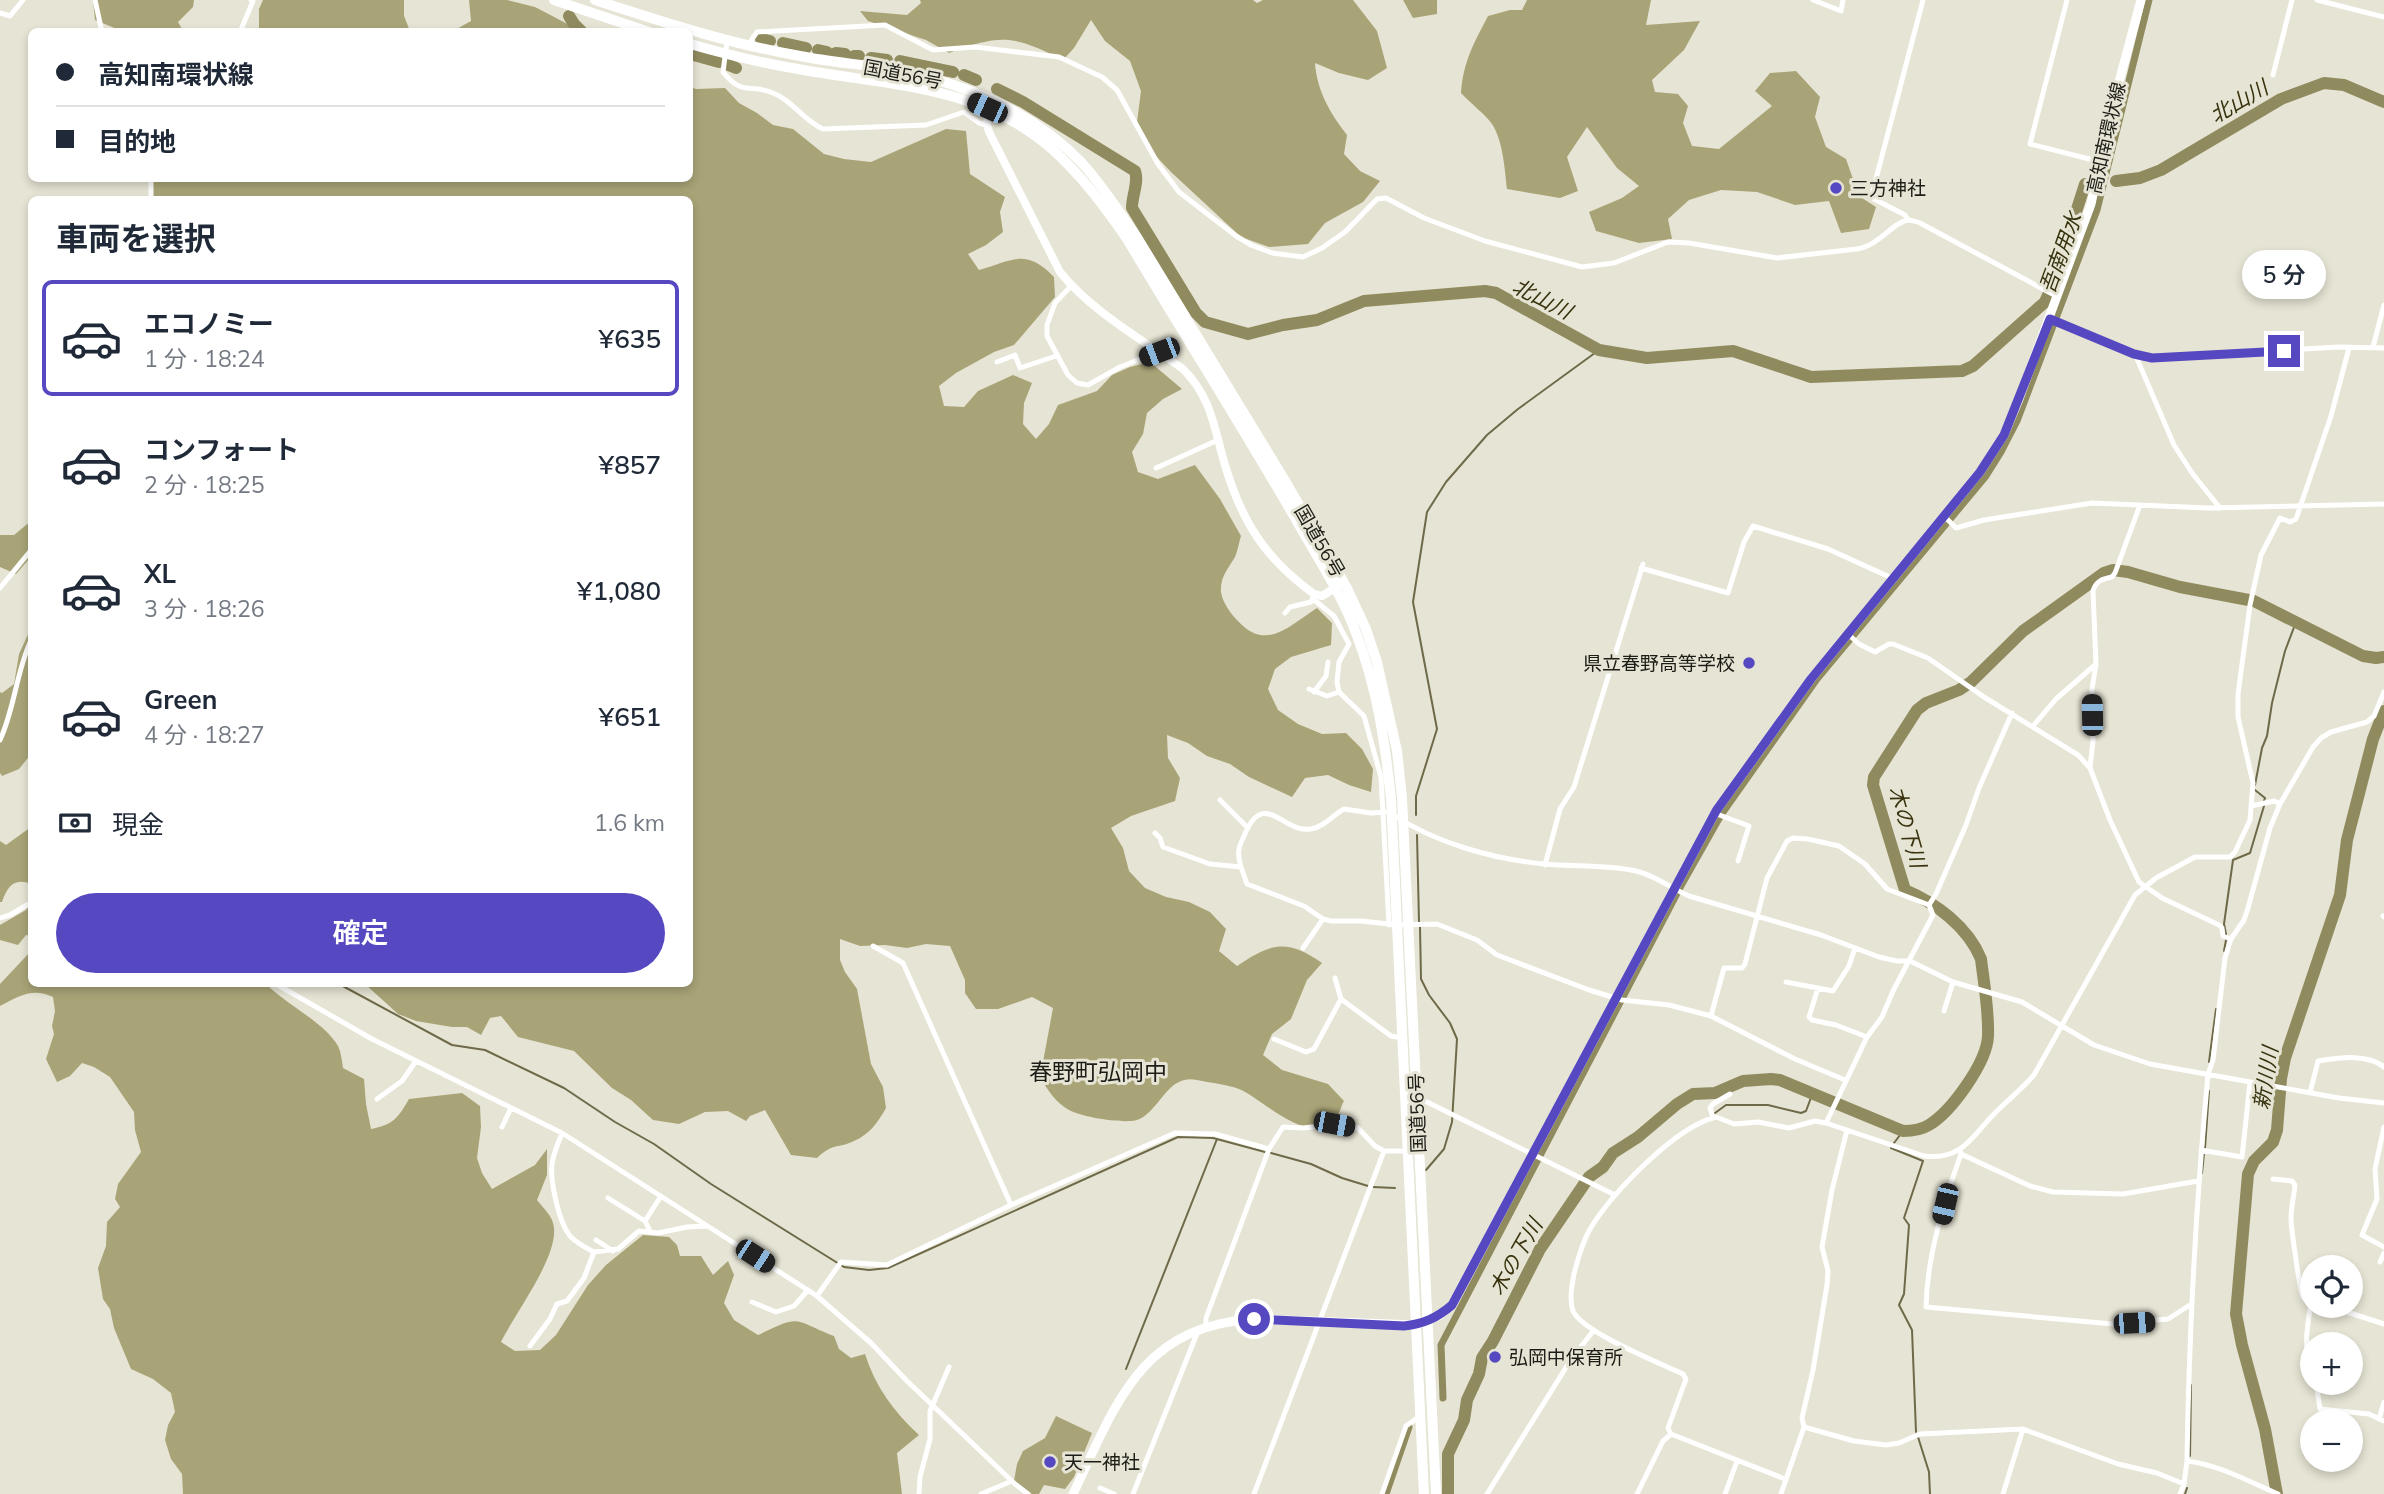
<!DOCTYPE html>
<html lang="ja">
<head>
<meta charset="utf-8">
<style>
	body { margin:0; font-family:Mulish,"Noto Sans JP",sans-serif; background:#f6f6f7; color:#1f2937; height:100vh; display:flex; flex-direction:column; font-size:26px; white-space:nowrap }
	* { box-sizing:border-box; margin:0 }
	p { font-size:23px; color:#747a83 }
	.icon { flex:none; width:38px; height:38px; fill:none; stroke:currentColor; stroke-width:2; stroke-linecap:round; stroke-linejoin:round }
	.map { position:relative; flex:1; overflow:hidden }
	.panel { position:absolute; left:28px; top:196px; width:665px; height:791px; display:flex; flex-direction:column; background:#fff; border-radius:10px; box-shadow:0 4px 10px #0003 }
	.panel>* { flex:none }
	.top-card { position:absolute; left:28px; top:28px; width:665px; height:154px; border-radius:10px; box-shadow:0 4px 10px #0003; display:grid; align-content:center; height:154px; padding:0 28px; background:#fff }
	.fabs { position:absolute; left:2300px; top:1255px; display:grid; gap:14px }
	.fabs a { display:grid; place-items:center; width:63px; height:63px; border-radius:50%; background:#fff; box-shadow:0 4px 10px #0003; font-size:35px }
	.end { position:absolute; width:32px; height:32px; margin:-16px; border:9px solid #5548c0; background:#fff; box-shadow:0 0 0 4px #fff }
	.from { border-radius:50% }
	.bubble { position:absolute; height:49px; border-radius:24px; background:#fff; box-shadow:0 4px 10px #0003; font-size:23px; font-weight:600; line-height:49px; text-align:center }
	.car { position:absolute; width:21px; height:42px; margin:-21px -10px; border-radius:9px; box-shadow:0 0 5px 2px #0007; background:linear-gradient(#222 24%,#8ab4d8 0 40%,#222 0 76%,#8ab4d8 0 86%,#222 0) }
	.top-card b { display:flex; align-items:center; gap:24px; height:66px; font-size:26px }
	.top-card b+b { border-top:2px solid #e0e1e3 }
	.top-card i { width:18px; height:18px; background:#1f2937 }
	ul { padding:0; list-style:none }
	li { display:flex; align-items:center; gap:21px; height:116px; margin:0 14px 10px; padding:0 14px; border:4px solid transparent; border-radius:10px }
	li div { flex:1 }
	li b { display:block; font-size:26px }
	li em { font-style:normal; font-weight:600 }
	li.current { border-color:#5548c0 }
	li>.icon { width:63px; height:63px; stroke-width:1.5 }
	h2 { padding:0 28px; font-size:32px; line-height:84px }
	.pay { display:flex; align-items:center; gap:18px; height:77px; padding:0 28px; font-size:26px }
	.pay p { margin-inline-start:auto }
	.cta { display:flex; gap:14px; margin-top:auto; padding:14px 28px }
	.cta a { flex:1; height:80px; border-radius:42px; background:#5548c0; color:#fff; font-size:28px; font-weight:600; line-height:80px; text-align:center }
	.map>svg:first-child { display:block }
	.forest { fill:#a9a477 }
	.lines { fill:none; stroke-linecap:round; stroke-linejoin:round }
	.stream { stroke:#6e6a49; stroke-width:2 }
	.canal { stroke:#908b5f; stroke-width:7 }
	.river { stroke:#908b5f; stroke-width:12 }
	.street { stroke:#fff; stroke-width:5 }
	.secondary { stroke:#fff; stroke-width:8 }
	.primary { stroke:#fff; stroke-width:9 }
	.highway { stroke:#fff; stroke-width:10 }
	.route { stroke:#5548c0; stroke-width:9 }
	.poi-dot { fill:#5548c0; stroke:#e6e4d4; stroke-width:2.5 }
	.labels { text-anchor:middle; stroke-width:6; stroke-linejoin:round; paint-order:stroke }
	.street-label { font-size:19px; fill:#1d1c17; stroke:#e6e4d4 }
	.poi-label { font-size:19px; fill:#1d1c17; stroke:#e6e4d4; text-anchor:start }
	.water-label { font-size:21px; font-style:italic; fill:#38330e; stroke:#e6e4d4 }
	.quarter-label { font-size:23px; fill:#1d1c17; stroke:#e6e4d4 }
</style>
</head>
<body>
<div class="map">
<svg width="2384" height="1494" viewBox="0 0 2384 1494">
	<rect width="100%" height="100%" fill="#e6e4d4"/>
	<path class="forest" d="M93,0h101l-1,7 -15,15 5,9h-61l-27,-11z
		M263,0h141v16l6,15h-151v-22z
		M469,0h38l28,7 46,24h-128l18,-10z
		M920,0h333l4,3 6,-3h90l24,31 10,37 -19,12 -29,-7 -24,-10c2,28 15,50 32,72l-3,19 16,17 20,10 -17,21 -38,21 -17,21 -39,3 -28,-10 -70,-65 -18,-19 -16,-31 4,-31 -11,-30 -25,-20 -14,-21 -17,28 -11,12c-49,-25 -62,-26 -114,-7l-23,-13 -58,-19 -8,-10 47,4 14,-12z
		M1403,0h34v14l-24,4z
		M1527,0h124l-5,25 54,-4 -16,29 -32,30 3,12 23,2 10,12 -5,17 9,23 27,3 53,-43 -17,-15 15,-18 26,-2 24,26 -5,20 11,30 20,12 13,37 17,11 -7,22 -28,4 -12,-32 -34,4 -38,-13 -36,-2 -32,10 -21,19 4,20 -33,4 -43,-12 -7,-19 33,-14 17,-12 -22,-18 -30,-41 -20,30 11,34 -18,7 -53,-9c-2,-18 -4,-49 -15,-65 -6,-9 -22,-21 -31,-31 2,-31 13,-50 27,-77l22,-6h12z
		M690,87l6,2 29,-1 14,15 18,10 16,12 20,4 31,25 20,5 27,3 75,-33 20,2 4,43 35,23 -5,15 3,20 -17,13 -18,9 11,16c34,-10 47,-22 75,7l1,20 -41,48 -20,7 -38,21 -17,13 5,20 20,1 14,-16 35,-16 19,8 -8,20 -1,21 13,15 13,-15 9,-19 39,-14 15,-16 18,-8 20,-5 32,27 -19,10 -16,14 -4,21 -11,18 6,20 20,7 37,-14 25,34 21,37c-2,6 -3,14 -6,21 -7,12 -15,20 -14,35 1,9 9,21 16,28 29,33 53,5 80,-12l15,15 -1,22 -40,12 -16,12 -7,20 10,21 20,14 24,10 24,-1 16,16 11,20 -2,23 -22,-7 -21,-10 -23,3 -13,19 -43,-20 -19,-13 -23,-8 -19,-13 -21,-8 1,23 12,20 -5,23 -44,15 -20,12 12,20 6,23 16,17 21,9 23,5 21,10 16,17 -7,22 18,15c34,-23 50,-28 85,-3l-15,17 -16,39 -19,15 -9,21 19,15 46,14 16,17c-3,5 -5,15 -10,19 -27,27 -72,-22 -95,-31 -13,-5 -29,-6 -42,-9 -30,-7 -37,32 -60,40 -13,4 -56,-3 -68,-10 -13,-7 -21,-20 -29,-32l13,-70 -21,-11 -34,12h-22l-11,-16v-13l-15,-34 -24,-2 -19,4 -22,-3 -25,1 -20,-7v21l5,12 12,17 14,75 12,23 3,21c-8,14 -16,26 -32,33 -16,8 -20,1 -37,17l-26,-3 -26,-45 -15,6 -4,5 -18,-10 -23,1 -26,12 -26,-4 -22,-20 -19,-12 -38,-37 -56,-14 -17,-21 -11,2 -9,17 -14,-8h-15l-36,-6 -18,-7 -33,-30h325v-784h-541v-22h541z
		M31,521v36l-15,17 -16,-7v-32h14z
		M31,628v126l-12,15 -17,7 -2,-3v-81l2,1 12,-9 5,-30z
		M31,827v57c-17,-7 -24,3 -29,18h-2v-61l6,4z
		M31,903v33l-5,-1 -8,10 -18,-5v-15l26,-15z
		M31,951l1,33h234c20,20 59,39 72,62 3,6 4,15 5,22l21,11 2,25 5,25c22,-4 27,-11 38,-30l53,-6 18,13 1,21 -4,31 5,15 10,16 43,-24 12,-16v26l-10,25c7,9 16,16 17,28 3,31 -39,85 -53,114l14,9 25,-1 16,-15 32,-50 18,-20 37,-30 26,2 8,8 3,11h21l12,19 15,-14 6,14 -10,28 10,17 24,15c44,-21 33,-16 76,1l5,13 12,9 14,-4c10,32 29,58 54,81l-22,18 5,41h-719l-1,-20 -11,-15 -6,-19 3,-15 7,-13 -4,-19 -18,-14 -22,-10 -17,-41 -4,-19 -7,-10 -5,-31 8,-22 1,-24 13,-15 -5,-8 3,-15 23,-32 -6,-22 -1,-18 -24,-35 -16,-10 -12,-4 -12,13 -13,6 -11,-23 8,-25 -2,-8 3,-15 -2,-14c-20,-10 -34,-1 -53,9v-22z
		M1056,1416l36,17 -18,44 -9,12 -21,-4 -5,9h-7l-18,-13 3,-17 6,-13 22,-13z"/>
	<g class="lines">
		<path class="stream" d="M2255,785l7,-37 5,-12 5,-33 13,-52 11,-29
			M2255,790l10,8 -1,3
			M1416,815v-19l21,-67 -24,-127 14,-90 19,-30 41,-47 31,-26 81,-59
			M1417,835l2,87
			M1420,927l1,52 8,16 21,28 7,16 -5,83 -8,27 -18,21
			M2226,934l-2,-10 9,-64 17,-7 14,-47
			M2224,951l2,-11
			M339,984l113,61 33,5 79,38 51,34 39,22 57,40 133,83 25,3 19,-2 290,-131 35,1 52,14
			M2209,1062l7,-53
			M1715,1113l11,-8h42l33,8 5,-2 6,-16
			M1894,1143l9,-12
			M1891,1148l32,13 -19,57 5,7 -5,69 -5,11 13,25 4,102
			M2205,1148l4,-57
			M1271,1153l40,11 31,14 26,8
			M2202,1173l2,-19
			M1373,1187l22,1
			M1126,1369l91,-230
			M1918,1437l11,35 1,22
			M2190,1456l1,-71
			M2185,1494l2,-6"/>
		<path class="canal" d="M1443,1398l-2,-53 241,-461 39,-69 96,-136 169,-203 15,-24 16,-31 80,-211 52,-210
			M1386,1494l23,-67"/>
		<path class="river" d="M569,16l5,8 8,8
			M761,39l9,2
			M783,43l23,5
			M818,50l9,2
			M836,53l9,1
			M690,54l29,8
			M854,56h5
			M871,58l16,2
			M900,61l53,11
			M726,64l10,4
			M964,75l12,5
			M997,89l26,13 112,69c4,11 -3,24 -3,37l64,105 9,9 43,12 35,-9 34,-5 47,-19 121,-10 11,2 103,57 48,8 86,-7 78,26 151,-6 11,-5 72,-64 8,-18 32,-100
			M2116,181l24,-3 21,-8 120,-71 43,-16 20,2 40,17
			M1448,1494v-40l16,-34 3,-20 12,-26 3,-16 11,-17 47,-92 49,-72 14,-10 10,-14 25,-16 39,-33 16,-10 22,-1 28,-12 28,-2 9,1 123,51c9,0 18,-1 26,-6 23,-14 58,-63 59,-89 1,-25 -4,-52 -7,-77 -13,-32 -45,-56 -76,-69l-32,-105 1,-8 43,-67 9,-7 33,-13 12,-8 52,-51 81,-58 9,-3 15,2 52,15 74,14 109,55 13,2 8,-1
			M2277,1494l-12,-65 -23,-84 -6,-31 12,-140 6,-13 19,-19 4,-12 4,-51 4,-21 55,-163 7,-55 26,-101 11,-28"/>
		<path class="street" d="M95,0l7,32
			M1813,0l28,11 2,-11
			M2067,0l-37,144 71,18
			M2317,0l67,17
			M0,13l10,3 13,-16
			M240,32l13,-31 -2,-1
			M727,41l-4,31c20,25 27,11 50,21 19,7 31,28 50,36l103,-4 38,-13 15,11 8,2
			M750,46l2,-7 5,-7 128,-7 48,25 42,-3 84,10 43,20 15,13 41,74 21,28 57,44 15,9 21,8 31,4 19,-9 23,-16 32,-33 9,-1 38,20 61,23 97,26 32,-4 54,-21 21,1 88,15 80,-9c23,-4 36,-27 51,-29 1,0 11,2 12,3l138,74
			M2273,75l19,-75
			M151,200v-22
			M1908,220l-3,-5 -31,-16 -2,-5 51,-194
			M1071,286l-16,17 -8,22v11l21,39 9,8 11,2 32,-18 38,-15
			M2050,319l85,35 17,4 187,-11 45,1
			M2373,347l11,-42
			M2135,354l39,91 18,28 28,35
			M997,362l18,-7 5,13 36,-12
			M1156,468l62,-28
			M1945,517l11,11 28,-8 108,-17 116,5 176,-4
			M1641,568l87,25 16,-51 9,-16 75,23 66,30
			M0,588l32,-39
			M1313,599l21,17 15,28 -10,18 -2,20 2,10 25,24 17,61 8,148
			M1285,613l5,-6 21,-5 2,-5
			M1848,634l11,10 16,8 14,-8h4l35,14 56,39 94,58 12,13 20,52 29,62 23,16 57,27 3,3 1,8 8,3
			M1309,689l18,7 12,-4
			M1314,692l12,-16 2,-14
			M2033,726l23,-27 40,-35 -3,-73c3,-10 9,-12 19,-14l3,-4 25,-68
			M0,740c15,-32 16,-69 32,-102
			M2090,768l3,-27 -1,-52 4,-25
			M1220,800l28,28
			M2251,806l23,-5 6,3
			M1714,813l35,13 -11,35
			M1392,814c43,29 101,45 152,50 31,3 62,0 92,7 21,5 34,17 53,25l132,39 58,22 18,4h13l43,21 69,20 72,43 56,19 189,34 45,5
			M1155,833l5,5 3,9 47,17 31,3 6,17 57,22 19,13 8,2h30l37,4 39,-1 40,16 20,15 92,35 33,10 47,5 42,11 84,43 50,21
			M1545,865l15,-56 14,-22 69,-223
			M1241,867c-4,-13 -3,-19 3,-31 20,-49 39,-2 67,-7 13,-2 22,-14 33,-20l27,4 14,-1
			M1929,905l7,-11 30,-69 13,-37 33,-75
			M2383,916l1,1
			M0,918l10,-3 22,-13
			M873,946l30,17 108,242
			M1303,948l20,-29
			M1786,982l47,9 16,-25 6,-18
			M276,984l96,55 190,94 255,163 55,48 34,36 109,104 13,10
			M1818,988l-9,29 3,3 24,5 31,12
			M1341,999l50,37 12,2
			M1944,1011l9,-29
			M1711,1016l13,-48h18l3,-4 22,-86 20,-37 6,-3 15,1 31,7 26,18 22,25 42,16 4,10 -40,76 -11,26 -15,20 -41,86
			M1274,1039l32,13 8,-3 27,-50 -6,-21
			M2310,1093l8,-32c20,-3 50,-8 66,6
			M1417,1097l198,98
			M377,1099l25,-18 14,-20
			M1713,1118l-3,-10 3,-4 17,-10
			M502,1127l9,-19
			M2384,1127l-9,42 2,30 -15,36 22,12
			M562,1133c-3,8 -7,17 -9,26 -5,17 6,65 18,78 7,7 15,11 23,15
			M1960,1150l1,4c-17,48 -34,102 -35,153l187,17 55,-5 22,-14
			M2201,1150l41,7 8,-75
			M1961,1154l69,32 23,6 70,2 75,-13
			M2273,1179l19,2 3,4c-1,11 -4,22 -4,34 0,7 9,74 12,78 2,4 5,4 9,7
			M608,1198l37,23 5,10
			M645,1221l16,-25
			M596,1240l17,11
			M2380,1262l4,-9
			M817,1296l24,-34 46,3 124,-60 164,-72 40,1 54,15
			M752,1302l24,10 18,-6 14,-16
			M2311,1303c-4,26 -8,44 1,69
			M2320,1306l27,6 37,12
			M1206,1327v-9l63,-169 14,-22 21,1 30,-4 24,4 17,18 9,5h24
			M530,1346l20,-27 7,-15 10,-3 17,-23 10,-26 24,-3 21,-18 19,2 29,-6 20,-1
			M2316,1382l4,27 49,5 15,7
			M2379,1419l5,-17
			M1804,1427l50,14 32,4 13,-2 21,-9 103,-5 95,35 39,9 27,11
			M1671,1434l-3,-6 18,-49 -3,-5c-23,-11 -101,-42 -110,-63 -4,-11 -1,-26 1,-37 4,-16 8,-31 16,-45 22,-36 85,-102 126,-112l18,7 24,-2 31,6 26,-7 11,2 98,33c38,5 48,-20 71,-43 13,-13 27,-24 39,-38l101,-180 21,-17 39,-21h35l5,-5 15,-32 3,-37 -15,-66v-23l12,-89 11,-50 19,-37 10,4 6,-3 35,-103 18,-68
			M1671,1434l114,45
			M2187,1461c32,4 61,20 91,33
			M1100,1488l14,6
			M919,1494l1,-17 10,-38v-28l19,-44
			M981,1494l31,-13
			M1133,1494l65,-163
			M1254,1494l130,-343
			M1382,1494l24,-68 14,-10
			M1487,1494l85,-136 22,-28
			M1637,1494l26,-53 8,-7
			M1725,1494l12,-33
			M1781,1494l23,-67 -2,-9 11,-48 14,-85 1,-14 -6,-24 10,-57 15,-60
			M2003,1494l20,-65
			M2180,1494l4,-10 3,-23c2,-130 9,-258 21,-387l5,-14 12,-102 6,-19 13,-19 4,-12 22,-80 10,-24 33,-57 8,-9 10,-6 36,-10 7,-6 10,-24"/>
		<path class="secondary" d="M988,104l-1,21 2,7 71,140c31,39 83,68 123,97 29,29 31,59 42,96 17,58 41,94 89,129l8,2 13,-8"/>
		<path class="primary" d="M1073,1494c43,-90 67,-168 181,-175l162,6 24,-10 12,-10 264,-494 95,-132 169,-207 24,-37 15,-36 72,-195 20,-92 30,-112"/>
		<path class="highway" d="M554,0l95,32
			M595,0c68,22 135,44 205,56 29,6 60,8 89,13 74,13 141,40 193,94 20,22 37,48 54,73l148,243 63,109 19,41 11,33 20,89 5,47 34,696
			M690,44c35,10 72,19 108,25 91,17 180,15 254,80 30,27 53,58 75,90 55,92 113,184 167,277 21,38 47,76 62,117 21,54 29,109 35,166l33,695"/>
	</g>
	<g class="lines">
		<path class="route" d="M1254,1319l150,7c19,-2 33,-8 48,-21l264,-494 95,-132 169,-207 24,-37 46,-116 84,35 18,4 132,-7"/>
	</g>
	<g class="poi-dot">
		<circle cx="1836" cy="188" r="7"/>
		<circle cx="1749" cy="663" r="7"/>
		<circle cx="1495" cy="1357" r="7"/>
		<circle cx="1050" cy="1462" r="7"/>
	</g>
	<g class="labels">
		<g class="street-label">
			<text transform="translate(903 74) rotate(11)" y="7">国道56号</text>
			<text transform="translate(2106 138) rotate(-77)" y="7">高知南環状線</text>
			<text transform="translate(1320 541) rotate(60)" y="7">国道56号</text>
			<text transform="translate(1417 1113) rotate(-92)" y="7">国道56号</text>
		</g>
		<g class="poi-label">
			<text x="1850" y="195">三方神社</text>
			<text x="1735" y="670" text-anchor="end">県立春野高等学校</text>
			<text x="1509" y="1364">弘岡中保育所</text>
			<text x="1064" y="1469">天一神社</text>
		</g>
		<g class="water-label">
			<text transform="translate(2239 102) rotate(-30)" y="7">北山川</text>
			<text transform="translate(2061 253) rotate(-70)" y="7">吾南用水</text>
			<text transform="translate(1542 299) rotate(27)" y="7">北山川</text>
			<text transform="translate(1907 827) rotate(74)" y="7">木の下川</text>
			<text transform="translate(2266 1078) rotate(-81)" y="7">新川川</text>
			<text transform="translate(1516 1257) rotate(-60)" y="7">木の下川</text>
		</g>
		<g class="quarter-label">
			<text x="1098" y="1080">春野町弘岡中</text>
		</g>
	</g>
</svg>
<div class="fabs">
<a><svg class="icon" aria-label="locate" viewBox="0 0 24 24"><circle cx="12" cy="12" r="6"/><path d="M12 2v4M12 18v4M2 12h4M18 12h4"/></svg></a>
<a>+</a>
<a>−</a>
</div>
<i class="end from" style="left:1254px;top:1319px"></i>
<i class="end" style="left:2284px;top:351px"></i>
<div class="bubble" style="left:2242px;top:250px;width:84px">5 分</div>
<i class="car" style="left:987px;top:108px;rotate:294deg"></i>
<i class="car" style="left:1159px;top:352px;rotate:249deg"></i>
<i class="car" style="left:2092px;top:715px;rotate:359deg"></i>
<i class="car" style="left:1334px;top:1124px;rotate:101deg"></i>
<i class="car" style="left:1945px;top:1204px;rotate:193deg"></i>
<i class="car" style="left:755px;top:1256px;rotate:123deg"></i>
<i class="car" style="left:2134px;top:1323px;rotate:87deg"></i>
<div class="top-card">
<b><i class="from"></i>高知南環状線</b>
<b><i></i>目的地</b>
</div>
<section class="panel">
<h2>車両を選択</h2>
<ul>
<li class="current"><svg class="icon" aria-label="car" viewBox="0 0 24 24"><path d="M5 17H2v-5l4-1 3-4h7l3 4 3 1v5h-3M9 17h6M6 11h13"/><circle cx="7" cy="17" r="2"/><circle cx="17" cy="17" r="2"/></svg><div><b>エコノミー</b><p>1 分 · 18:24</p></div><em>¥635</em></li>
<li><svg class="icon" aria-label="car" viewBox="0 0 24 24"><path d="M5 17H2v-5l4-1 3-4h7l3 4 3 1v5h-3M9 17h6M6 11h13"/><circle cx="7" cy="17" r="2"/><circle cx="17" cy="17" r="2"/></svg><div><b>コンフォート</b><p>2 分 · 18:25</p></div><em>¥857</em></li>
<li><svg class="icon" aria-label="car" viewBox="0 0 24 24"><path d="M5 17H2v-5l4-1 3-4h7l3 4 3 1v5h-3M9 17h6M6 11h13"/><circle cx="7" cy="17" r="2"/><circle cx="17" cy="17" r="2"/></svg><div><b>XL</b><p>3 分 · 18:26</p></div><em>¥1,080</em></li>
<li><svg class="icon" aria-label="car" viewBox="0 0 24 24"><path d="M5 17H2v-5l4-1 3-4h7l3 4 3 1v5h-3M9 17h6M6 11h13"/><circle cx="7" cy="17" r="2"/><circle cx="17" cy="17" r="2"/></svg><div><b>Green</b><p>4 分 · 18:27</p></div><em>¥651</em></li>
</ul>
<div class="pay"><svg class="icon" aria-label="cash" viewBox="0 0 24 24"><path d="M3 7h18v10H3z"/><circle cx="12" cy="12" r="2"/></svg>現金<p>1.6 km</p></div>
<div class="cta"><a>確定</a></div>
</section>
</div>
</body>
</html>
